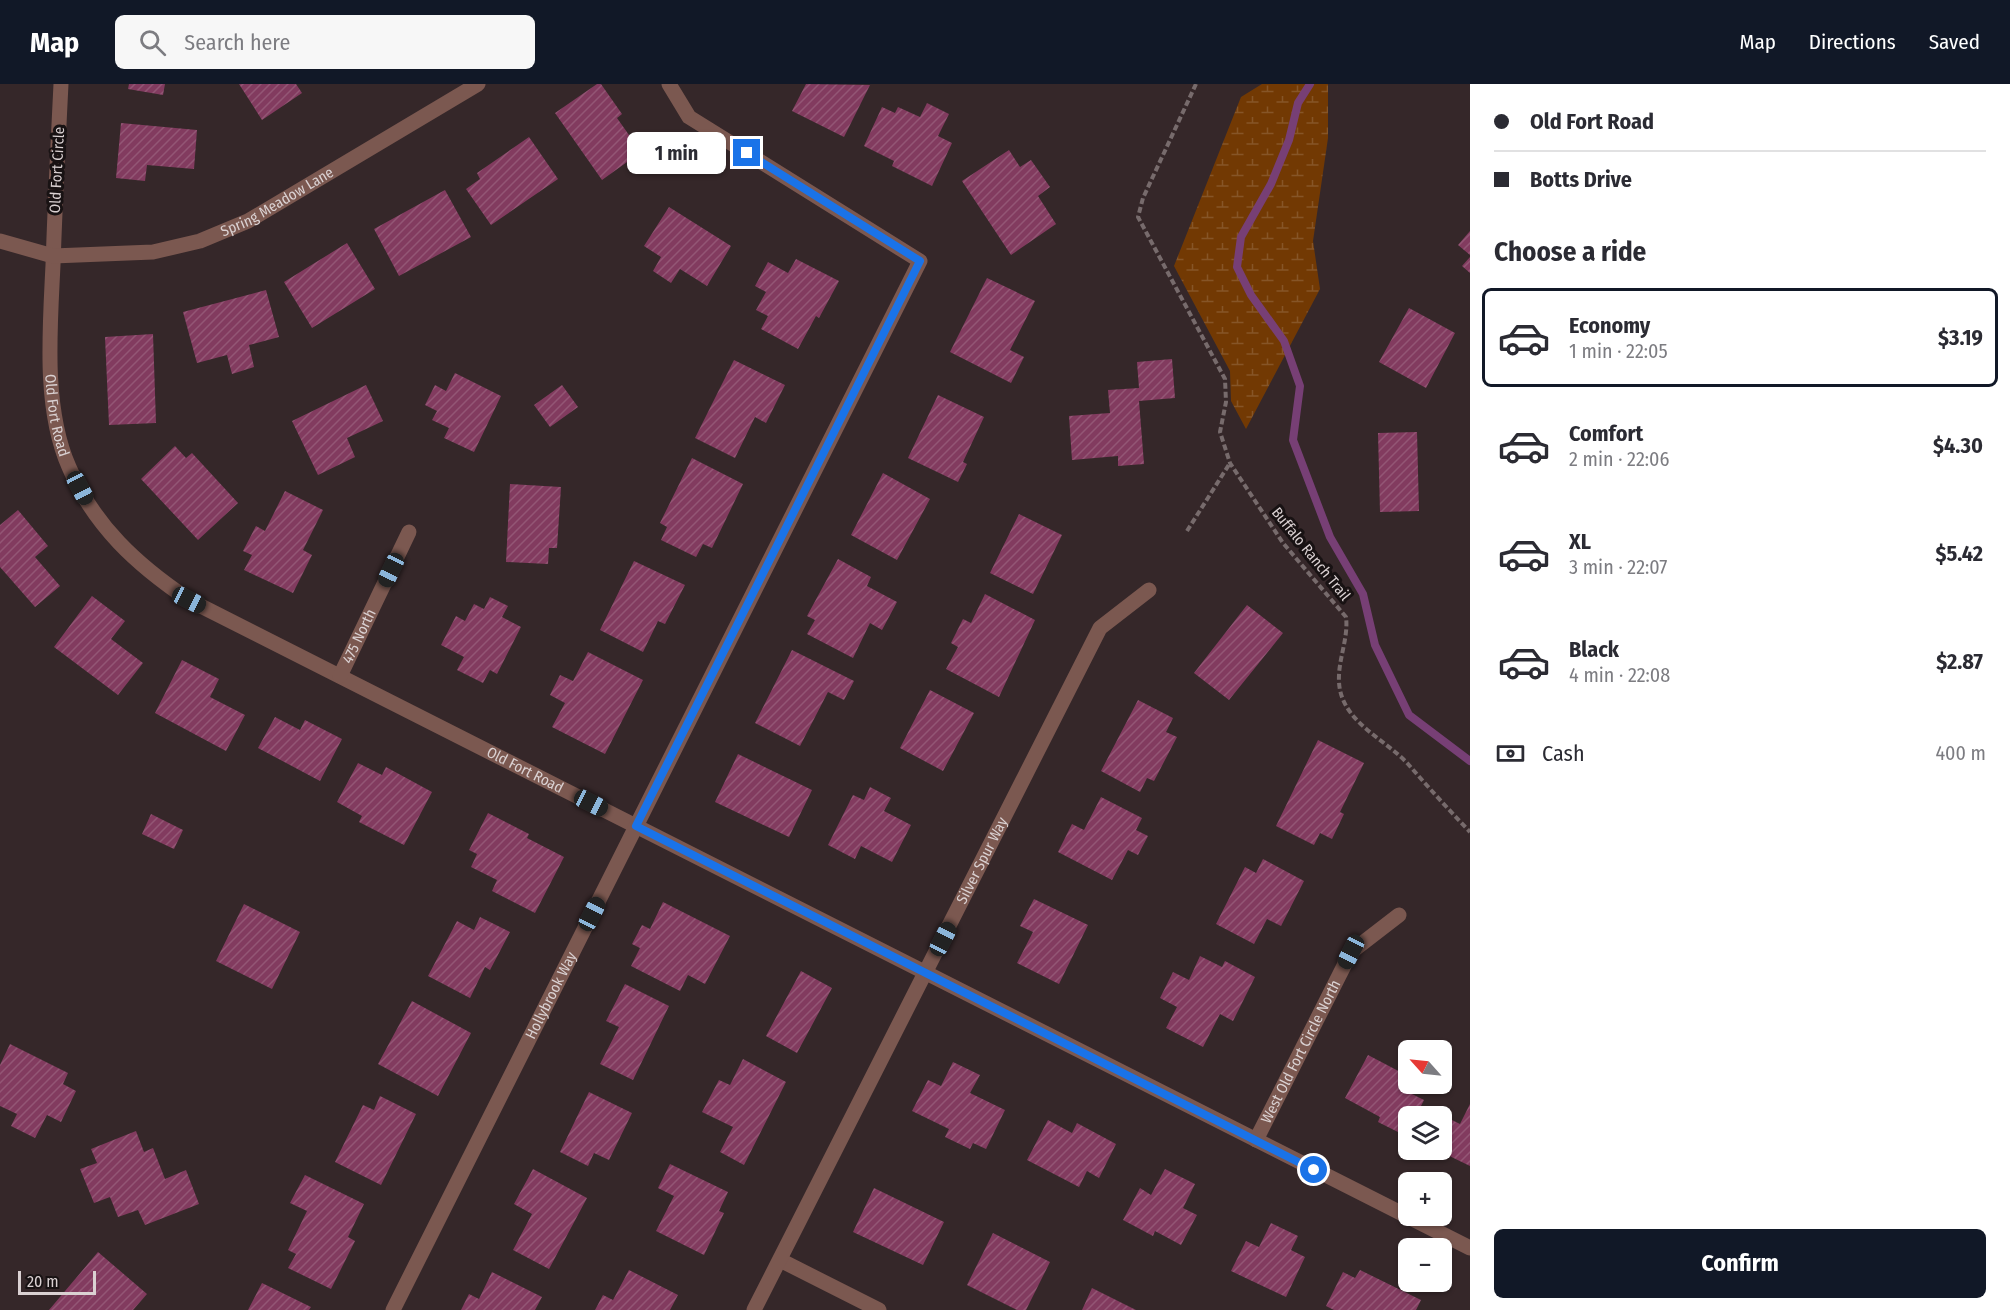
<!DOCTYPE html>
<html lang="en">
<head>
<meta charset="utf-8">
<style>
	body { margin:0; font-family:"Fira Sans Condensed",sans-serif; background:#f7f7f7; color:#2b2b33; height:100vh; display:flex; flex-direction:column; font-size:22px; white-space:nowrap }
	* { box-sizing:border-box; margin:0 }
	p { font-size:20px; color:#7c7c81 }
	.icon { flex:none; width:33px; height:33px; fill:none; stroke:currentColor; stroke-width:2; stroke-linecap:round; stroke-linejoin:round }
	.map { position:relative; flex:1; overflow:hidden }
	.drawer { display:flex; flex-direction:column; background:#fff; width:540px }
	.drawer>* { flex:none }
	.guide { display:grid; align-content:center; height:132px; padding:0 24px; background:#fff }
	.needle { width:39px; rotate:297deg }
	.fabs { position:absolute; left:1398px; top:956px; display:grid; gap:12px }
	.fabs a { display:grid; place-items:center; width:54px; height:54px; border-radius:9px; background:#fff; box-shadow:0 2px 4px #0004; font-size:30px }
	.scale { position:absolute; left:18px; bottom:15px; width:78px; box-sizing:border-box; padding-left:6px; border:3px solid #dad1d2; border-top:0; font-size:16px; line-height:21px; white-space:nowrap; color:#dad1d2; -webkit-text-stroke:4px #181213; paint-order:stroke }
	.end { position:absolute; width:27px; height:27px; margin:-14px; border:8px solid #1a73e8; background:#fff; box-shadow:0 0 0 3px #fff }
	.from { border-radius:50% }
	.bubble { position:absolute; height:42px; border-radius:9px; background:#fff; box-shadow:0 2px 4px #0004; font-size:20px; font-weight:700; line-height:42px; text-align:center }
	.car { position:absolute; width:18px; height:36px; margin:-18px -9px; border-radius:8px; box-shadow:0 0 4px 2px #0007; background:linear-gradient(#222 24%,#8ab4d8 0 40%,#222 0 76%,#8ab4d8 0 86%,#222 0) }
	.guide b { display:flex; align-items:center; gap:21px; height:57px; font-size:22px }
	.guide b+b { border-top:2px solid #e1e1e2 }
	.guide i { width:15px; height:15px; background:#2b2b33 }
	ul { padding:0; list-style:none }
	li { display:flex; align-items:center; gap:18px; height:99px; margin:0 12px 9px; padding:0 12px; border:3px solid transparent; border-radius:9px }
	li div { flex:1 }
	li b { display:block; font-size:22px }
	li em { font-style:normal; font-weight:700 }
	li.current { border-color:#111827 }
	li>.icon { width:54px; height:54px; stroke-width:1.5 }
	h2 { padding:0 24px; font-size:27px; line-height:72px }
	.pay { display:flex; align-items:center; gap:15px; height:66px; padding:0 24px; font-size:22px }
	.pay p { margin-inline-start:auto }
	.action { display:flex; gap:12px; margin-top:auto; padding:12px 24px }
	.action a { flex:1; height:69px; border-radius:9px; background:#111827; color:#fff; font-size:24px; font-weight:700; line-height:69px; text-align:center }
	header { display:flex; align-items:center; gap:36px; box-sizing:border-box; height:84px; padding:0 30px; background:#111827; color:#fff }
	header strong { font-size:28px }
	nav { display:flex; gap:33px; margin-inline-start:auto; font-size:21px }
	.search { width:420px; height:54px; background:#f7f7f7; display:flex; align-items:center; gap:15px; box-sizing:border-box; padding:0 21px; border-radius:9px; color:#7c7c81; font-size:22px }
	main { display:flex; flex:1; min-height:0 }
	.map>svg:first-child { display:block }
	.wetland { fill:url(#wetland-marsh) }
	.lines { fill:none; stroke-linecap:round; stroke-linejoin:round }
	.stream { stroke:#773f75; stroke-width:8 }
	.building { fill:url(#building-hatch) }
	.path { stroke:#776b6c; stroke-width:4; stroke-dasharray:6 3; stroke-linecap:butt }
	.minor { stroke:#7b5850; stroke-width:15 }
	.tertiary { stroke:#7b5850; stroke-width:15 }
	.route { stroke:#1a73e8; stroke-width:8 }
	.labels { text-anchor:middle; stroke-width:6; stroke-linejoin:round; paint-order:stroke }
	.street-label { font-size:15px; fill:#dad1d2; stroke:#181213 }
</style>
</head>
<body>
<header>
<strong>Map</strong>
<div class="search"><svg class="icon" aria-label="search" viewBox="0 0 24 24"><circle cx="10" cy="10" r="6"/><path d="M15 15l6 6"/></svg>Search here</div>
<nav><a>Map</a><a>Directions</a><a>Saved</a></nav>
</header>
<main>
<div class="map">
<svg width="1470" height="1226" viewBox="0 0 1470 1226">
	<defs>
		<pattern id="wetland-marsh" width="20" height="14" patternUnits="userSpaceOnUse" patternTransform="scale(1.5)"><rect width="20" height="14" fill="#723903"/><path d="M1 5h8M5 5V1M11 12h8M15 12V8" fill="none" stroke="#865527"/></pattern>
		<pattern id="building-hatch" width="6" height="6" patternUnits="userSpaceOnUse" patternTransform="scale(1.5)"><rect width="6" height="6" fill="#823b5f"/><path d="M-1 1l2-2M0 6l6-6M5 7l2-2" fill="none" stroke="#935675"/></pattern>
	</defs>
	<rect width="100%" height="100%" fill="#352729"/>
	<path class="wetland" d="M1262,0h66v54l-15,103 7,48 -74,140 -15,-28 -1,-30 -56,-105 67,-169z"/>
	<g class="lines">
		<path class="stream" d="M1310,0l-12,19 -9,37 -18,44 -30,53 -4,30 14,28 33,46 16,45 -7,54 37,97 33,57 12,51 34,70 61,46"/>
	</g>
	<path class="building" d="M129,0h36l-2,11 -35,-6z
		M239,0h57l6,9 -40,27z
		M597,0h4l21,30 -5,4 24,34 -39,28 -47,-67z
		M806,0l64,1 -26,52 -52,-26z
		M927,19l22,11 -11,22 14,7 -20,43 -40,-20 2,-5 -30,-15 18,-39 13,6 3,-6 22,10z
		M121,39l76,7 -3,39 -47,-4 -2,16 -29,-3z
		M529,53l29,42 -67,46 -25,-36 14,-10 -3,-6z
		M1009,66l11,17 11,-7 19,27 -12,9 18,28 -45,31 -49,-74z
		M445,106l26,47 -72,39 -25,-47z
		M669,123l62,39 -24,40 -27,-17 -9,14 -18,-12 8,-14 -17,-11z
		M1470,147v24l-12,-10z
		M347,159l28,46 -63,39 -28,-46z
		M1470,173v16l-8,-7z
		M796,175l43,22 -20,37 -3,-2 -18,33 -37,-20 7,-13 -12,-6 10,-18 -11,-6 13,-24 20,11z
		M987,194l48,23 -25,49 14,7 -13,26 -61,-31z
		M266,206l13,47 -30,8 5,22 -22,7 -5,-19 -30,8 -14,-51z
		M1409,224l46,25 -29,55 -47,-26z
		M153,250l3,89 -47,2 -4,-88z
		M1172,275l3,39 -36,3 5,63 -26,2v-10l-46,4 -3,-44 41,-3 -2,-23 31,-2 -2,-26z
		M734,276l51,25 -19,38 -11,-6 -20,41 -40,-20z
		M455,289l46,23 -27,56 -30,-14 5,-10 -17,-8 5,-9 -12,-6 10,-20 11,6z
		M366,301l17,36 -36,17 8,19 -37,18 -26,-54z
		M562,301l16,22 -28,20 -16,-22z
		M938,311l46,22 -21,45 4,2 -9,18 -50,-24z
		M1417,348l2,79 -39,1 -2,-79z
		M175,362l11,12 6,-5 46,50 -40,37 -57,-61z
		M692,374l51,26 -31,64 -9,-4 -7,13 -35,-17 6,-13 -7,-4z
		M883,389l47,26 -33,61 -46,-25z
		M510,400l51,3 -4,61h-8l-1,16 -42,-2z
		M285,407l38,19 -20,40 9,5 -19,38 -49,-23 8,-15 -9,-4 13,-25 9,5z
		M18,426l30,36 -13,11 25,29 -25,21 -35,-40v-42z
		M1019,430l43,21 -29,59 -43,-21z
		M838,475l33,18 -4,9 30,16 -15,28 -12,-7 -17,35 -46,-24 8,-14 -8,-4z
		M634,477l51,24 -20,39 -7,-3 -15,31 -43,-22z
		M985,510l50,26 -36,77 -53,-28 12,-22 -7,-4 12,-24 8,4z
		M92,512l33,25 -14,18 32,24 -25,32 -64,-48z
		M490,513l18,9 -6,11 19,10 -24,47 -7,-4 -7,13 -26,-13 7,-13 -23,-12 15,-29 9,5 9,-17 10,5z
		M1247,521l36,28 -54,67 -35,-27z
		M792,566l62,31 -10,19 -16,-8 -28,54 -45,-23z
		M588,568l55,28 -38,74 -53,-27 13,-24 -15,-8 10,-20 13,6z
		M182,576l37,19 -9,18 35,18 -19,36 -71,-38z
		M930,606l44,23 -31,58 -43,-23z
		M1138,616l35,18 -7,14 11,5 -23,44 -7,-3 -7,14 -39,-21z
		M275,633l25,13 5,-10 37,19 -22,42 -62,-33z
		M1318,656l46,23 -24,49 4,2 -12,25 -12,-6 -6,12 -38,-19z
		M738,670l74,36 -23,47 -74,-35z
		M358,679l24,12 4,-8 46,25 -28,53 -45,-23 3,-6 -25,-14z
		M870,703l21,11 -7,13 27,14 -19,37 -31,-16 -6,13 -27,-14 25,-50 11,5z
		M1101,713l41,21 -6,12 12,6 -10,19 -10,-5 -16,30 -54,-28 14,-28 12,6z
		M488,729l41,21 -2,4 37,19 -29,56 -43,-22 5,-11 -26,-13 6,-13 -8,-4z
		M151,730l32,16 -9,19 -32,-15z
		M1263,775l41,22 -23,45 -14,-7 -13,25 -38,-20 29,-57 11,6z
		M1034,815l54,26 -29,59 -42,-21 16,-31 -13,-6z
		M663,818l67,34 -25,48 -17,-9 -8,16 -49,-25 9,-18 -8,-4 10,-19 8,4z
		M244,820l56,28 -28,57 -56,-28z
		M480,833l30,15 -20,38 -5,-3 -15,31 -42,-22 29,-55 17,9z
		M1200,872l22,11 3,-6 30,16 -22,44 -13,-7 -17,33 -37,-19 11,-21 -17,-9 13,-26 16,8z
		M801,887l31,17 -35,65 -31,-17z
		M625,900l44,22 -36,74 -33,-16 19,-37 -13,-6z
		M412,917l59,32 -33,63 -60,-32z
		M10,960l58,29 -5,11 13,7 -15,31 -14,-7 -12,23 -24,-12 6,-12 -17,-8v-41z
		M1368,971l40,21v7h3l-5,8 18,9 -8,16h-8l-2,20 -28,-14 2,-5 -35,-19z
		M743,975l43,23 -42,83 -24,-13 13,-25 -31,-15 17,-32 11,5z
		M953,978l27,13 -10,18 35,17 -19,39 -13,-6 -3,6 -25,-12 4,-8 -37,-18 16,-31 13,6z
		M589,1008l43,21 -23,47 -15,-7 -6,13 -28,-14z
		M380,1012l36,18 -35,71 -46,-23 28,-57 11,5z
		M1470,1020v62l-35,-17h7v-23l4,-9 14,7z
		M1048,1036l24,13 5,-10 39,21 -17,34 -12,-7 -8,16 -52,-27z
		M136,1047l8,21 9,-4 12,31 21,-9 13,34 -54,21 -7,-15 -20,7 -8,-20 -16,6 -14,-34 17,-6 -6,-14z
		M670,1080l58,28 -9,19 5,2 -20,42 -48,-24 18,-35 -16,-8z
		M533,1085l54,29 -38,71 -36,-19 19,-36 -18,-10z
		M1165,1085l30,15 -12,24 14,7 -16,30 -26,-14 -2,5 -30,-16 17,-32 11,7z
		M305,1091l59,29 -16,33 7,4 -24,48 -43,-21 8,-14 -8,-4 19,-39 -17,-8z
		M874,1104l70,34 -21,43 -70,-33z
		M1271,1139l27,13 -7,14 14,7 -19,40 -55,-26 15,-30 13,6z
		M993,1149l57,29 -24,48h-9l-50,-25z
		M98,1168l49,42 -14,16h-84z
		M629,1186l49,25 -8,15h-75l8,-15 10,5z
		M1360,1186l61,30 -5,10h-82l-8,-4 17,-34 12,6z
		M492,1188l50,25 -7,13h-74l8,-16 10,5z
		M262,1199l49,24 -2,3h-61z
		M1092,1204l44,22h-54z"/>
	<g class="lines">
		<path class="path" d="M1196,0l-53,114 -5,19 87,162 1,23 -6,30 10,31 53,80 63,74c3,24 -11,48 -6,73 7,34 46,50 68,74 20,23 41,46 62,68
			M1187,447l43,-68"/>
		<g class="minor">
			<path id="s1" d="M61,0c-3,60 -6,121 -8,181 -3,64 -10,143 16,202 25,59 68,98 120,133l1281,648"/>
			<path id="s2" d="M340,592l69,-144"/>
			<path id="s3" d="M1256,1056l95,-188 48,-37"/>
			<path d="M780,1176l99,50"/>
			<path id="s4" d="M393,1226l527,-1049 -231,-144 -20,-33"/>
			<path id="s5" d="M754,1226l346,-682 49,-38"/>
		</g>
		<path class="tertiary" id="s6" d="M0,157l53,15 100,-4 47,-11 48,-20 230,-137"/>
	</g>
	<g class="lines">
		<path class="route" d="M747,69l173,108 -284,565 678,344"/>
	</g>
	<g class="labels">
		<g class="street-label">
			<text transform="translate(57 86) rotate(-87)" y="5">Old Fort Circle</text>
			<text dy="5" stroke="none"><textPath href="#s6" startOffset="290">Spring Meadow Lane</textPath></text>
			<text dy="5" stroke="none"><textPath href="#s1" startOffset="332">Old Fort Road</textPath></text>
			<text transform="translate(1311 470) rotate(51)" y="5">Buffalo Ranch Trail</text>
			<text dy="5" stroke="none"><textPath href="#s2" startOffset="44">475 North</textPath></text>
			<text dy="5" stroke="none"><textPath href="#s1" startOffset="944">Old Fort Road</textPath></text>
			<text dy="5" stroke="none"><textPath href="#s5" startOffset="504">Silver Spur Way</textPath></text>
			<text dy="5" stroke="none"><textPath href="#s4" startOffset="352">Hollybrook Way</textPath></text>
			<text dy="5" stroke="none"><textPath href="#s3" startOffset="99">West Old Fort Circle North</textPath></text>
		</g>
	</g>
</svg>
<div class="fabs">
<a><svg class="needle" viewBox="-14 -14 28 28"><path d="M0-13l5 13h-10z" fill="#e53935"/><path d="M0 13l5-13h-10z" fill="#7c7c81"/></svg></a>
<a><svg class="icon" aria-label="layers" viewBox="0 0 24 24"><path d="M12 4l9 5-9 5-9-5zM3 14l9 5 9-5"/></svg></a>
<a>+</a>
<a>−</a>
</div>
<div class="scale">20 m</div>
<i class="end from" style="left:1314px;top:1086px"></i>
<i class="end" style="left:747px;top:69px"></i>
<div class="bubble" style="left:627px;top:48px;width:99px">1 min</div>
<i class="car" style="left:80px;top:404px;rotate:152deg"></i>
<i class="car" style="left:391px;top:486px;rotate:205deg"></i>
<i class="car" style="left:189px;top:516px;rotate:117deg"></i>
<i class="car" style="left:591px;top:719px;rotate:117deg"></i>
<i class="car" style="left:592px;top:830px;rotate:27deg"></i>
<i class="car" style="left:943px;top:855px;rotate:27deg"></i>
<i class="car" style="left:1351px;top:868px;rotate:207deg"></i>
</div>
<section class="drawer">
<div class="guide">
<b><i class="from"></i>Old Fort Road</b>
<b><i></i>Botts Drive</b>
</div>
<h2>Choose a ride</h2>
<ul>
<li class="current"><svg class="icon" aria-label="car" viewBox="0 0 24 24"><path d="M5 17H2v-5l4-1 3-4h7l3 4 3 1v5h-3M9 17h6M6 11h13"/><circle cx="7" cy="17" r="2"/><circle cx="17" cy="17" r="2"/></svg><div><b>Economy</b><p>1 min · 22:05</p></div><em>$3.19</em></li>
<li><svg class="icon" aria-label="car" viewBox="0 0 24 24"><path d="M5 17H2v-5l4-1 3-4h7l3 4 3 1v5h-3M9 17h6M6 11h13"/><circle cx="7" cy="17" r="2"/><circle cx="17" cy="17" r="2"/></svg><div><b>Comfort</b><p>2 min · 22:06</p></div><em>$4.30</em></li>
<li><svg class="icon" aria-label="car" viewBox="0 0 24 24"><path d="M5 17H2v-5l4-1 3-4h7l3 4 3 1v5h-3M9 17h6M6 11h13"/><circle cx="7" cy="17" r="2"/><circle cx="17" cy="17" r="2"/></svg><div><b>XL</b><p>3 min · 22:07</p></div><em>$5.42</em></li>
<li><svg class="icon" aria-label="car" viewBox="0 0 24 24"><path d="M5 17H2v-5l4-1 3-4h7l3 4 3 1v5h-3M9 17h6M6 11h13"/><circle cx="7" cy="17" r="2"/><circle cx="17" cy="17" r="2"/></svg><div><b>Black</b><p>4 min · 22:08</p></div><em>$2.87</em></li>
</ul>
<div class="pay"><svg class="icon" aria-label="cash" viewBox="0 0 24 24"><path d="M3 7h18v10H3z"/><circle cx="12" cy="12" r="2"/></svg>Cash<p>400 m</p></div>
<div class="action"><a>Confirm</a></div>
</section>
</main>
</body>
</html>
